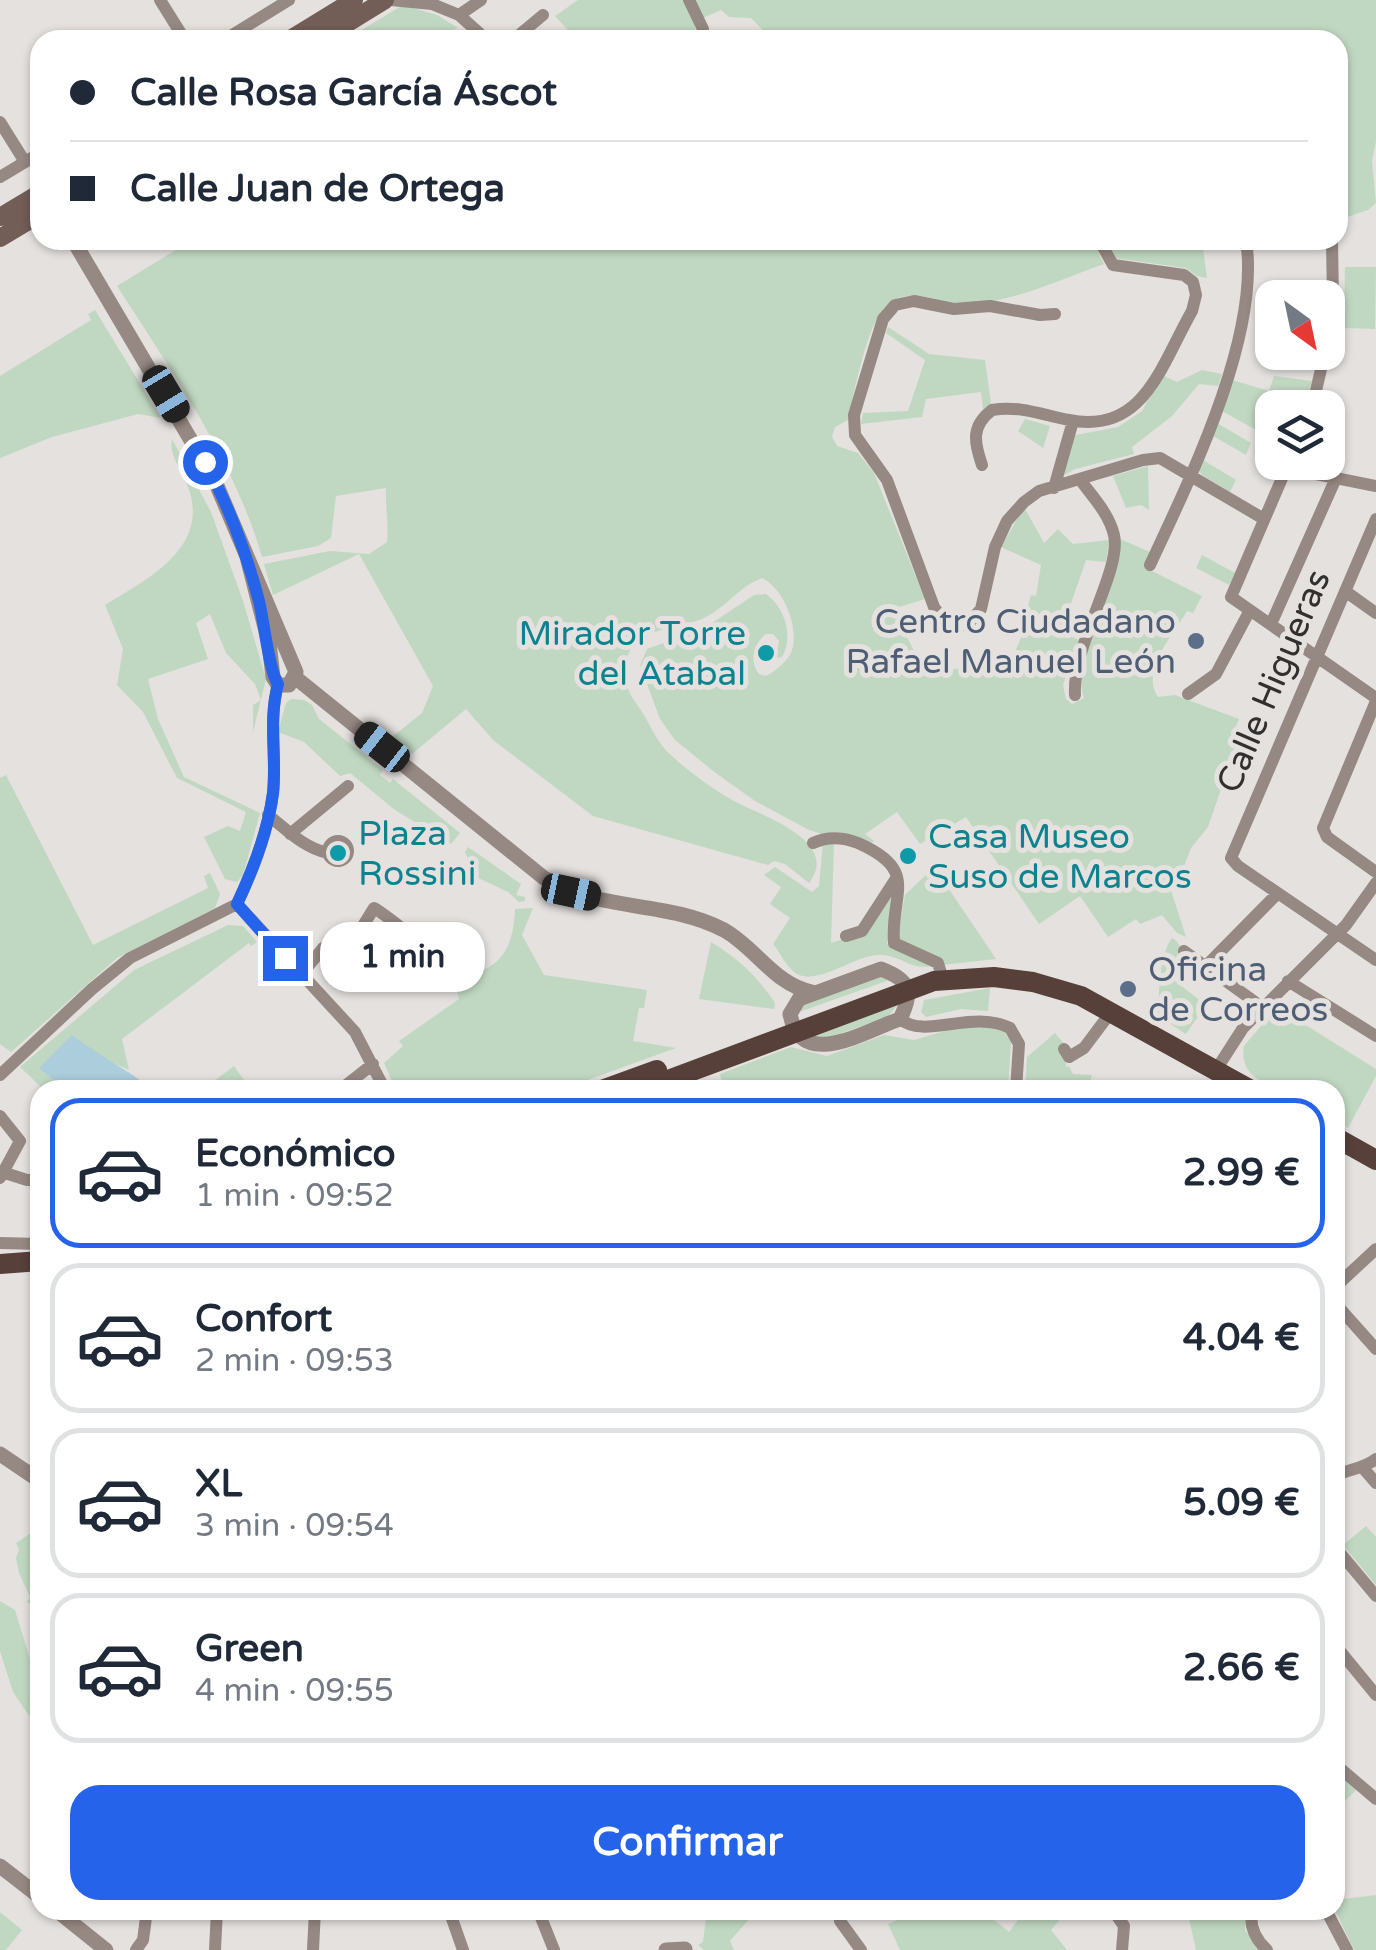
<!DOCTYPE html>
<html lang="es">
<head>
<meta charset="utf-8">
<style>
	body { margin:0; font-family:"Varela Round",sans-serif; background:#f2f2f3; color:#1f2937; height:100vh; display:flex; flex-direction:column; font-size:38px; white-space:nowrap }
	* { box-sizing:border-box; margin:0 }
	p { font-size:32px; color:#747a83 }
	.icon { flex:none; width:55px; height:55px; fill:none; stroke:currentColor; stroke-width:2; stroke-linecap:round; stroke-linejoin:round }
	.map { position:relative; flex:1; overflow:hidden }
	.details { position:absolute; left:30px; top:1080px; width:1315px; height:840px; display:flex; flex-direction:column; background:#fff; border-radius:30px; box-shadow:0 2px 8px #0004 }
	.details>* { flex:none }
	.hud { position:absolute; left:30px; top:30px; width:1318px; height:220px; border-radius:30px; box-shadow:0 2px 8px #0004; display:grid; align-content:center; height:220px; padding:0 40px; background:#fff }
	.needle { width:65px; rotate:147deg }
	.controls { position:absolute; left:1255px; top:280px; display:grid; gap:20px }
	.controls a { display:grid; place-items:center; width:90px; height:90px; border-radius:20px; background:#fff; box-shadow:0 2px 8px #0004; font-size:50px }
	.end { position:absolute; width:45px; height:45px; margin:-22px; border:12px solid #2563eb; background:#fff; box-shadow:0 0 0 5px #fff }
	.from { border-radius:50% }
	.bubble { position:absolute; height:70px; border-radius:30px; background:#fff; box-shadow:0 2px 8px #0004; font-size:32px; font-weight:700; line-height:70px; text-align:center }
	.car { position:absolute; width:30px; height:60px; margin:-30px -15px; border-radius:12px; box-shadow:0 0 8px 2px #0007; background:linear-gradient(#222 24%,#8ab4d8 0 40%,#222 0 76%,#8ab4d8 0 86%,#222 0) }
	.hud b { display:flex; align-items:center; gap:35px; height:95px; font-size:38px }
	.hud b+b { border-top:2px solid #e0e1e3 }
	.hud i { width:25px; height:25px; background:#1f2937 }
	ul { padding:18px 0 0; list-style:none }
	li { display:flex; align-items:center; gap:30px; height:150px; margin:0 20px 15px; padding:0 20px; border:5px solid #e0e1e3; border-radius:30px }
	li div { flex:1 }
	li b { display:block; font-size:38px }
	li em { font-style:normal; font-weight:700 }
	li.current { border-color:#2563eb }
	li>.icon { width:90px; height:90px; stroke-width:1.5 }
	.primary-button { display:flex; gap:20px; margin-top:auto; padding:20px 40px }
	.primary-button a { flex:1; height:115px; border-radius:30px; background:#2563eb; color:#fff; font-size:40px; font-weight:700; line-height:115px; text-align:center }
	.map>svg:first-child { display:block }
	.green { fill:#c0d8c1 }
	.water { fill:#abcddc }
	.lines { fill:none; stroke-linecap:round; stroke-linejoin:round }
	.minor { stroke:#968883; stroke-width:12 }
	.tertiary { stroke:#968883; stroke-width:15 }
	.secondary { stroke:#725d57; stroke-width:18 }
	.primary { stroke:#574039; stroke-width:20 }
	.route { stroke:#2563eb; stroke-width:12 }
	.service-dot { fill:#5c6f8a; stroke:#e4e1df; stroke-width:4 }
	.culture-dot { fill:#0f9aa8; stroke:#e4e1df; stroke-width:4 }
	.labels { text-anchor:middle; stroke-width:10; stroke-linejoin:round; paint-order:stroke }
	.service-label { font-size:35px; fill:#4e5e75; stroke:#e4e1df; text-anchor:end }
	.culture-label { font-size:35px; fill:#0d838f; stroke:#e4e1df; text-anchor:start }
	.street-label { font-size:35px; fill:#31302f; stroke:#e4e1df }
</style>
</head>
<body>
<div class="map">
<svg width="1376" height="1950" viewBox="0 0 1376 1950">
	<rect width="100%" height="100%" fill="#e4e1df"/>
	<path class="green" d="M578,0h106l11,22 1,18h-119l-22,-24z
		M692,0h684v141l-4,20 4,42 -8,7 -30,10v-180h-565l-22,-22 -22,-1 -8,-7 -18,8z
		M403,5l34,10 21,13 -20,8 -2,4h-91z
		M192,240h404l9,8 8,1 5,-9h480v12l6,12c-44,15 -95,41 -141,39 -24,0 -55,-17 -75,1 -22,19 -33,87 -40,116l-13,7 -3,10 5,9 21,7 16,20 51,126 -32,10 21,42 3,23 76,-10 16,14 4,-22 20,-45 -6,-2 4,-14 5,1 5,-31 -40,-18 23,-40 20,36 14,-14 15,15 36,-4 -3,22 -20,-2 -25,72 18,8 -16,45 3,14 6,5 12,-6c-13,-37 23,-106 36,-143v-16l30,13 -6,15 58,29 -9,17 -6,-2c-14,24 -47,60 -29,86l17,-2 64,24 -8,18 7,3 -30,87 -17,21 -9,23 -13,13 17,53 -9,-4 -15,-18 -22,9 -4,-5 -28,18 -28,-41 -41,28 -73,-107 -46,27 -23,-32 -32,22 9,7 -4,3 -29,-12 -20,2 -14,-5 -52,-28 -42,-30 -38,-31 -15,-21 -20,-54 7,-16 56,-20 51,-34 12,-1c19,14 28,42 16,63l-6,1 3,-17 -6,-7h-7c-13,10 -17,27 -7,40l7,2c8,-4 19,-13 24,-21 12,-23 -6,-67 -28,-77 -22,8 -36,29 -56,39 -22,11 -53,9 -71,27 -17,19 -11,45 3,62 12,16 18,37 34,50 18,17 41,33 62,45 25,14 108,39 75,82l-24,-19 -11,-3 -6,4 -175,-49 -100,-76 -27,-31 -54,45 -20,-17 30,-24 11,-27 -74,-132 -86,41 -9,-31 66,-13 39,3 18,-12c2,-19 -2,-36 -1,-54l-50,8 -5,42 -13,8 -56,11c-28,-97 -91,-187 -145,-271z
		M1110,240h92l5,38 -10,-2 -11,-8 -72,-10z
		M1345,267h31l-1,62 -31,-1z
		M1291,283l36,3 -2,11 -34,-2z
		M95,310l66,108 -23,-4 -86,23 -52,21v-82l91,-56 -3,-6z
		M888,327l41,27 56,6 6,44 -8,5 -2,-17 -55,7 -4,18 -61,7 2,-11 45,-2 17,-51 -39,-27z
		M1202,370l20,4 -4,12 -19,-2 -27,32 -40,31 2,7 -59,15 -12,7 9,-37 4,-4 42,-8 24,-16 20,-36 15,7z
		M1274,376l38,5 -8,26 -32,1v6l-10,-4 -6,20 -34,-19 10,-31 37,11z
		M1025,419l25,7 -7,22 -25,-17z
		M1217,423l34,20 -5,12 -33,-19z
		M172,439l39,73 32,89 23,78 -13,53v-27l8,-5 -6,-16 -29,-31 -16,-39 -14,9 12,36 -60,20 10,40 26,58 76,36 -17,62 -6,7 -12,-3 -21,-42 24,-11 12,5 6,-19 -69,-34 -34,-66 -26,-27 6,-36 -18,-44c45,-27 109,-60 81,-123 -6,-15 -17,-27 -14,-43z
		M1203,460l33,20 -6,12 -28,-17 -3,-5z
		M1148,466l1,44 -8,-5 -15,3 -13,-32z
		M1202,555l33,18 -6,12 -33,-17z
		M291,699l13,1 8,5 7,14 64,51 -3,5 10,8 3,-4 67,54 -9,11 -56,-34 -45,-37 -10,3 -36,-34 -26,-10 8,-29z
		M6,775l87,170 115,-57 -4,-12 6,-3 10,21 -5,14 -98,50 -106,94 -11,-8v-266z
		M823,842h11l-3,101 34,-11 32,-44 -10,56 49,22c-28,4 -30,-8 -53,-11 -27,-3 -70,37 -91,15 -8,-7 -12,-18 -19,-26l17,-26 -20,-14 11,-17 -17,-12 11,-8 37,25 7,-6z
		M468,847l53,37 -5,11 9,2v4l-6,1 -11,-10 -32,-15 -11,-25z
		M934,867l62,92 -54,6 -42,-23 -3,-5 8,-42z
		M533,908l-11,27 22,40 103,15 -3,18h-5l-6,33 43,7 -116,42h-164l-12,-27 19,-17 -4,-5 60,-42 -2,-9c9,-15 18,-15 32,-23 21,-12 25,-36 26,-58z
		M228,925l15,1 14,16 -6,4 -2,-3 -127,96 7,31 -27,-12 -30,-22 -8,52 7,2h-27l-24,-23 114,-97z
		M1172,938c9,4 9,16 17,23l-14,20 31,24 -20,29 -28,-18c1,-22 1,-61 14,-78z
		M711,942c27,16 47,35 64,61l-1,6 -75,-10z
		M874,975l18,4 -93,33 6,-10z
		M990,988l-2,23 -27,-2 -35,8 -5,-5 3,-12z
		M899,1003l-11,14 -64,22 -15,-4z
		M1277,1007l99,62v7l-28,52 -13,-8v-30c-30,0 -99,4 -91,-44z
		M983,1027l21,4 7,11 -3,48h-284l-4,-16 71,-27 36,9 57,-21 30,5 41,-12z
		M1055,1033l10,12 1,22 3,-1 4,8 19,1 -4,15h-63l2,-33z
		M234,1066l17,24h-45l-1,-2z
		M1366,1526l10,11v48l-33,-40z
		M31,1533l9,3 -10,38 1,9 9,7v20l-13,-8 3,-5 -11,-24 -3,-15 3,-9 -3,-6z
		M0,1601l15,9 22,72h3v5l-5,1 5,13v60l-6,-38 -21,-31 -13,-41z
		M1335,1771l22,18 -20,20 -2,-1z
		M1376,1895v55h-22l-19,-40v-10z
		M707,1910h50l-27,31 4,9h-30l-6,-5 5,-3z
		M902,1910h80l27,22 16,-22h43l-17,20 16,20h-167l-12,-26 17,-7z
		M1187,1910h60l-2,20 15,20h-64z
		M0,1912l22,18 -16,20h-6z"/>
	<path class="water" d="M72,1035c26,20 55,34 81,55h-82l-7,-2 -25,-20z"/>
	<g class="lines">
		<path class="minor" d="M160,0l25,40
			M391,0l41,4 27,11 22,-15
			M689,0l14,29 -2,11
			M459,15l28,25
			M224,40l65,-40
			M513,40l30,-25
			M0,122l25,40
			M0,177l40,-24
			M1055,314l-15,1 -50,-9 -36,3 -40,-8 -19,4 -12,14 -29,96 1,20 32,45 47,127 11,15 15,4 9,-3 12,-14 14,-62 12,-26 17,-19 15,-11 104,-31 17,-2 104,61
			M1328,337l5,-36 -1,-61
			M1312,408l13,-56
			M1289,462l-58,135 145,101
			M982,465c-8,-23 -11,-39 10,-55 27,-5 51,5 77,10 75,15 92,-55 123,-109l4,-16 -3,-13 -9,-7 -71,-10 -10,-18 2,-7
			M1286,468l90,18
			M1054,488l19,-67
			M1376,519l-145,339 7,8 138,94
			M1150,565c40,-86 111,-230 96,-325
			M1345,591l31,22
			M1271,624l65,-146
			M278,685c-10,36 -1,72 -5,108 -5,39 -20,77 -36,111l118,128 30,58
			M1188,694l28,-20 34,-64
			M1075,695c-3,-51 47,-124 39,-160 -5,-21 -21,-38 -33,-54
			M1376,701l-53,127 4,9 49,35
			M268,815c19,15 36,33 60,38
			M290,834l58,-48
			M328 851a10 10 0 1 1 20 0a10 10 0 1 1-20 0Z
			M813,843c15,-7 30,-6 45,0 63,28 32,50 36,100l44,20 5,17
			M846,936l16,-5 35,-54
			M1184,951l78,56
			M1206,966l72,-73
			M301,975l22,-27 19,12 32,-52c24,14 65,55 87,58
			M1288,981l88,55
			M900,1019c25,21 71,-10 110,9l9,16 -3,46
			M1064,1049l5,8 15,-9 27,-36
			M1216,1070l27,-42 103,-103 30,-42
			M0,1075l92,-86 38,-31 107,-54
			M340,1090l33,-26
			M0,1116l20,25 -20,37
			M5,1173l22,7h13
			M0,1243l40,1
			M1335,1287l41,-38
			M1335,1303l41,46
			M1363,1468l13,15
			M1335,1476c14,-7 28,-7 41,-17
			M1335,1547l41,49
			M1335,1645l41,50
			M1335,1764l41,35
			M449,1910l14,40
			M538,1910l16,40
			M839,1910l1,11 21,29
			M1113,1910l11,16 -2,24
			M1252,1910c-3,16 3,29 15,40
			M1326,1910l21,40
			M136,1950l7,-10 4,-30
			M215,1950l2,-40
			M313,1950l2,-40"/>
		<path class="tertiary" d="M73,240l142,241 81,191 -7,13h-11l-5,-8 -4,-34 -21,-82
			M296,678l248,200c9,4 18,11 28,14 49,17 104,13 152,38 32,18 51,55 88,62
			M881,969c29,11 33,22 19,50 -35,12 -99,53 -110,-5l9,-15z
			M0,1454l40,27
			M0,1866l40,31
			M56,1910l50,40
			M666,1950l19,-1"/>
		<path class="secondary" d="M289,40l65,-40
			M320,40l65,-40
			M0,217l40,-24
			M0,238l40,-24"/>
		<path class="primary" d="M602,1090l55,-20
			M641,1090l293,-109 60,-4 39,5 48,14 170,94
			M1335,1137l41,23
			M0,1264l40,-3"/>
	</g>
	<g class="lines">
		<path class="route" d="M205,462c24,44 41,90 54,139 5,20 10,71 19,83 -10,37 -1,73 -5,109 -5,39 -20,77 -36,111l48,54"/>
	</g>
	<g class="service-dot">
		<circle cx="1196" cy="641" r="10"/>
		<circle cx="1128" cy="989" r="10"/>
	</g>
	<g class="culture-dot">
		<circle cx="766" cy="653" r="10"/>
		<circle cx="338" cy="853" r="10"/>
		<circle cx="908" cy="856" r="10"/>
	</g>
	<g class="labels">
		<g class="service-label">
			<text x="1176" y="633">Centro Ciudadano<tspan x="1176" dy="40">Rafael Manuel León</tspan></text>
			<text x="1148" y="981" text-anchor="start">Oficina<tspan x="1148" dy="40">de Correos</tspan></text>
		</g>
		<g class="culture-label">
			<text x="746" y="645" text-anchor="end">Mirador Torre<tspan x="746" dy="40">del Atabal</tspan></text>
			<text x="358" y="845">Plaza<tspan x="358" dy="40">Rossini</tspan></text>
			<text x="928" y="848">Casa Museo<tspan x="928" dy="40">Suso de Marcos</tspan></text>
		</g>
		<g class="street-label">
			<text transform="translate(1273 681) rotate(-67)" y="12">Calle Higueras</text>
		</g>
	</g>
</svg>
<div class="controls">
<a><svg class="needle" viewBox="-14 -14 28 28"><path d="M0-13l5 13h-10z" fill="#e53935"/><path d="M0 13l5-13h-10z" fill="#747a83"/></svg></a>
<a><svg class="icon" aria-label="layers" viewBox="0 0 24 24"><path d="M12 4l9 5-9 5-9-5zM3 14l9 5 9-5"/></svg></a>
</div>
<i class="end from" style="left:205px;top:462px"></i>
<i class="end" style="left:285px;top:958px"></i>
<div class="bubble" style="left:320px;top:922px;width:165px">1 min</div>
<i class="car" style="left:166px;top:394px;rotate:149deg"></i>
<i class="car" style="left:382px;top:747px;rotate:308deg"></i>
<i class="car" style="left:571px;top:892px;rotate:102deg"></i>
<div class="hud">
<b><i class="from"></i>Calle Rosa García Áscot</b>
<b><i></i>Calle Juan de Ortega</b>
</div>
<section class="details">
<ul>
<li class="current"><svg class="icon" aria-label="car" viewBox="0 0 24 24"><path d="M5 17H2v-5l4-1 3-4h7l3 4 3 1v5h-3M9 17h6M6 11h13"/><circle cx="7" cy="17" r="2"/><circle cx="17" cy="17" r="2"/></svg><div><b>Económico</b><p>1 min · 09:52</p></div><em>2.99 €</em></li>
<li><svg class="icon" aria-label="car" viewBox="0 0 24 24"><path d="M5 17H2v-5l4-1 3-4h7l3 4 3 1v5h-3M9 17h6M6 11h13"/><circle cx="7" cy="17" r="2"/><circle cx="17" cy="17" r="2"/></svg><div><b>Confort</b><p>2 min · 09:53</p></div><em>4.04 €</em></li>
<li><svg class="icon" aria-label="car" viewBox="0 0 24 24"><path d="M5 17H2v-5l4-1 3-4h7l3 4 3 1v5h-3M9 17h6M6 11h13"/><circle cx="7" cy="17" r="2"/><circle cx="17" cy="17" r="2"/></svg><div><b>XL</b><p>3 min · 09:54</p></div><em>5.09 €</em></li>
<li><svg class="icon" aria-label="car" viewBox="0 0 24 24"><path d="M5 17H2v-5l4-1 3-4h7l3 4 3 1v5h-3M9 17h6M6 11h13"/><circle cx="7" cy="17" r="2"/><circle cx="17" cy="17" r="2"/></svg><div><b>Green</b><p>4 min · 09:55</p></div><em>2.66 €</em></li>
</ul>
<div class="primary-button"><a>Confirmar</a></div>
</section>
</div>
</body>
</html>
